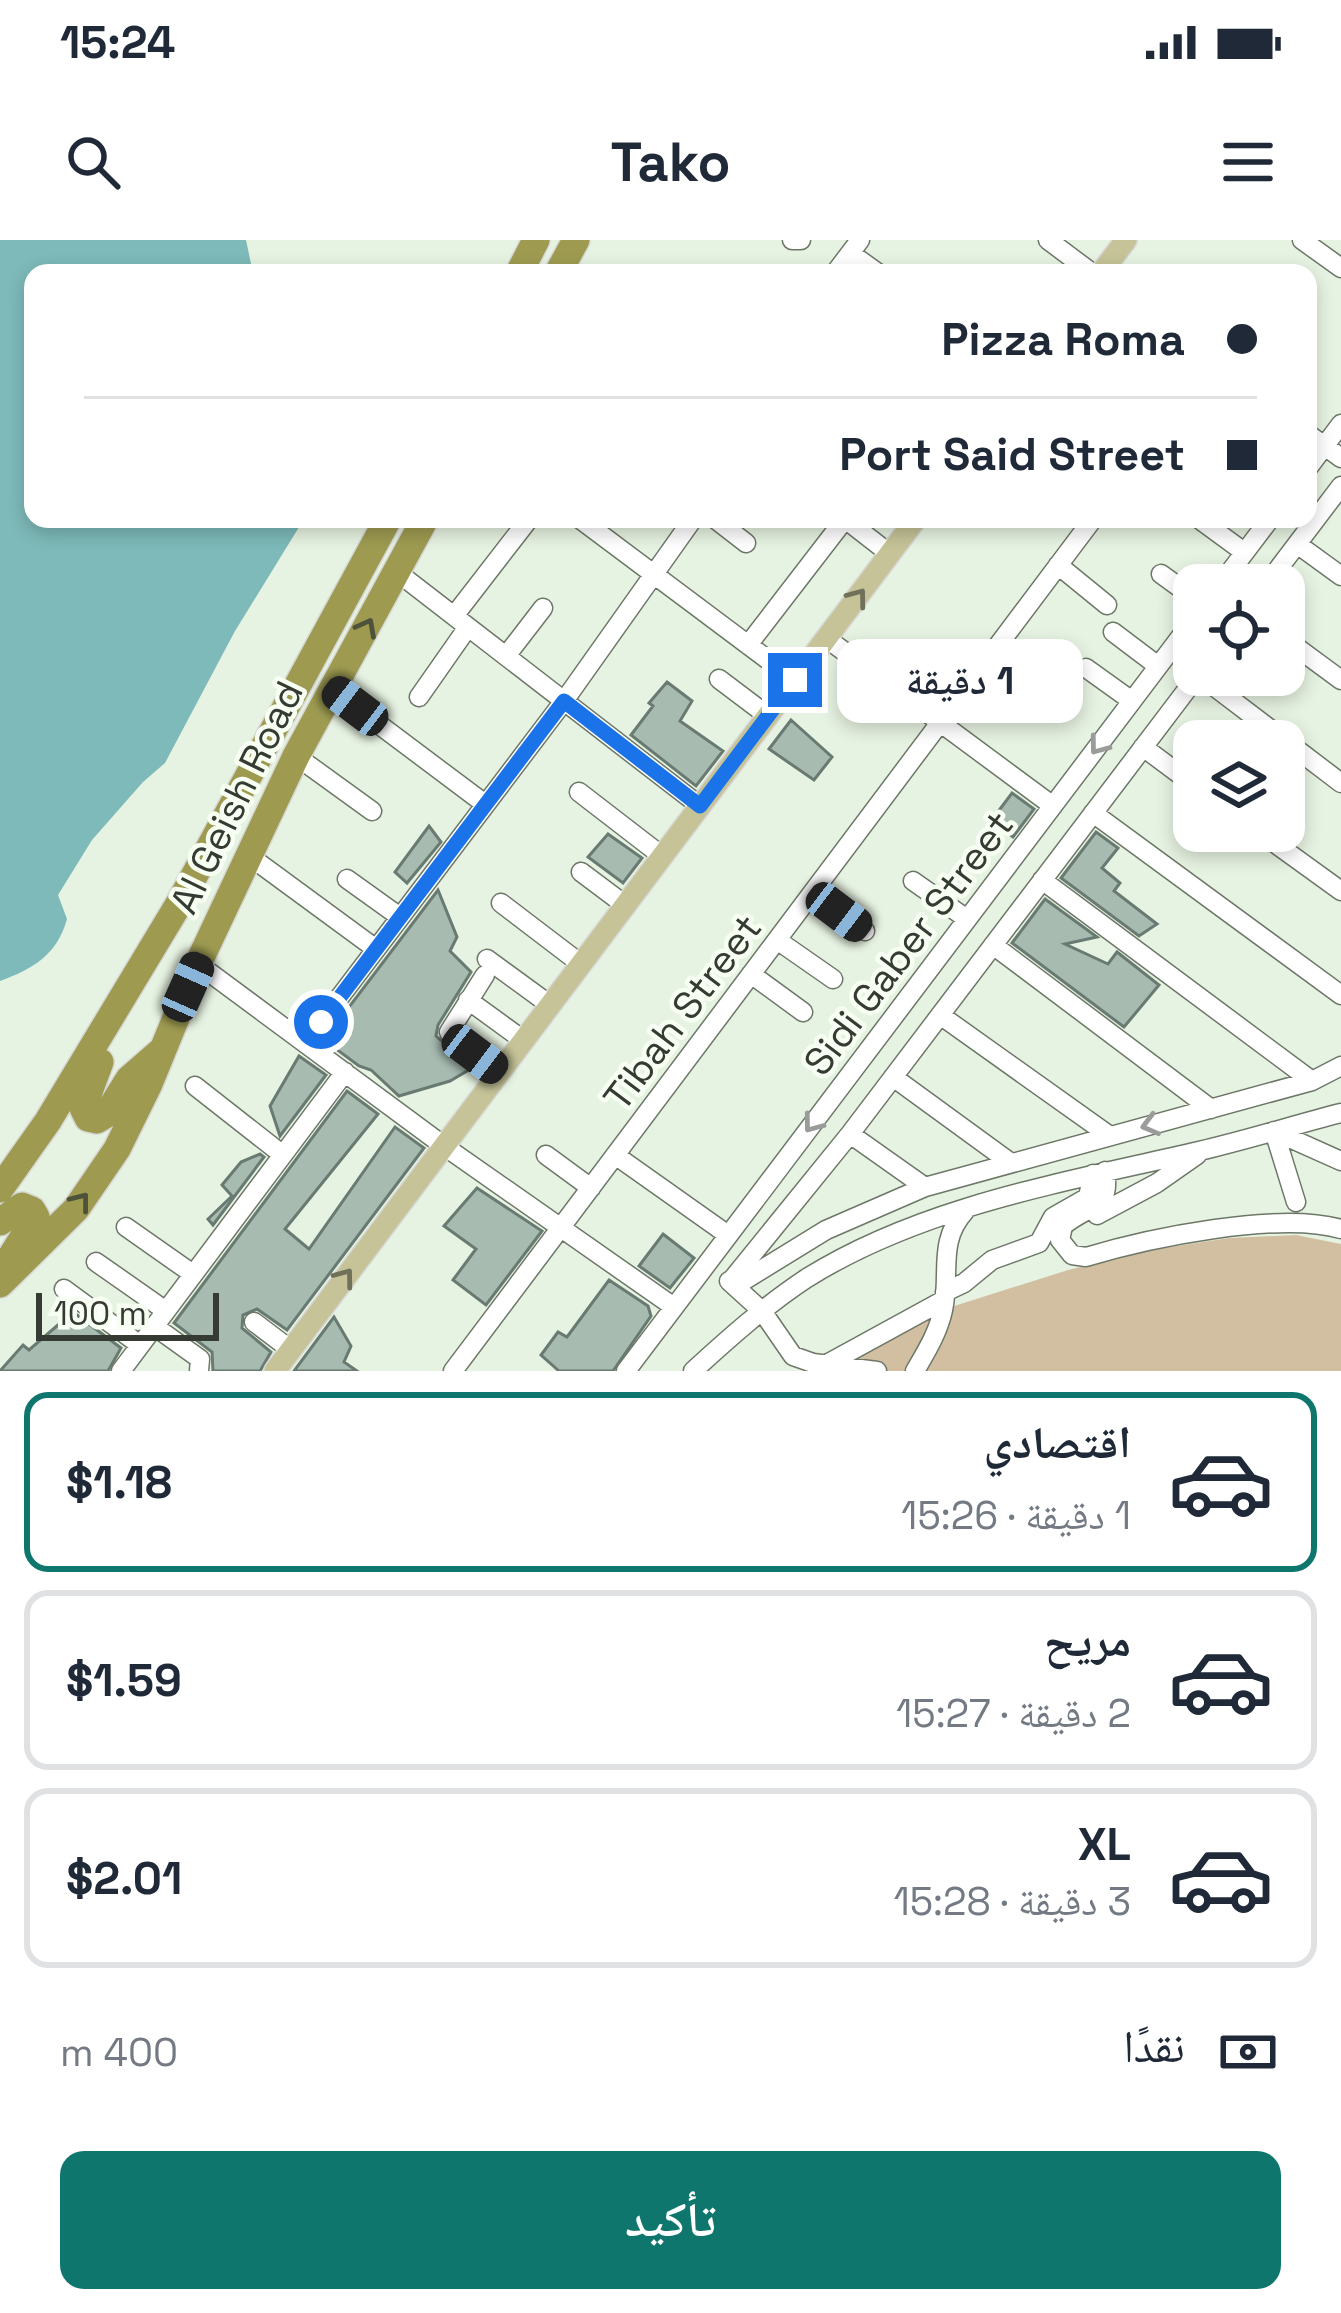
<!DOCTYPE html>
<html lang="ar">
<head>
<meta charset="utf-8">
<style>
	body { margin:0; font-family:"Space Grotesk","Noto Naskh Arabic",sans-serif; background:#f2f2f3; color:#1f2937; direction:rtl; height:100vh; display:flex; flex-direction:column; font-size:45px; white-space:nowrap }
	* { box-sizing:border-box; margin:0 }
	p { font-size:39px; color:#747a83 }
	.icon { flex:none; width:66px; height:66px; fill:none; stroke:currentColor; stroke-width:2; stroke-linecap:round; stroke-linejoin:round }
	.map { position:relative; height:1131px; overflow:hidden; direction:ltr }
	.details { display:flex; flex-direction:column; background:#fff; flex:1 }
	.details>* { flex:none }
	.banner { position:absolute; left:24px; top:24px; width:1293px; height:264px; border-radius:24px; box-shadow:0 6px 18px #0003; direction:rtl; display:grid; align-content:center; height:264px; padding:0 60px; background:#fff }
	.tools { position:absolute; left:1173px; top:324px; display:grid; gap:24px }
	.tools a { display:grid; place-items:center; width:132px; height:132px; border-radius:24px; background:#fff; box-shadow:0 6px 18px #0003; font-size:60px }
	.scale { position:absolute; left:36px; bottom:30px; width:183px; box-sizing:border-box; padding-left:12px; border:6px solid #353a33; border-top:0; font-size:33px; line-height:42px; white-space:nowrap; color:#353a33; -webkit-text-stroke:9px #f6fff2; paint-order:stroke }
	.end { position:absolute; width:54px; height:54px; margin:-27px; border:15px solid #1a73e8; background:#fff; box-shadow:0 0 0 6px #fff }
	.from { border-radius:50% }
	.bubble { position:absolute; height:84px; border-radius:24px; background:#fff; box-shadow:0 6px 18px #0003; font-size:39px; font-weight:600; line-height:84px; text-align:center; direction:rtl }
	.car { position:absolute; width:36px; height:72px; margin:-36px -18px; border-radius:15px; box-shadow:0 0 9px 3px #0007; background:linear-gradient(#222 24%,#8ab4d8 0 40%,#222 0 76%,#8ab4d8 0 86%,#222 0) }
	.banner b { display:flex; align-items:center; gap:42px; height:114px; font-size:45px }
	.banner b+b { border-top:3px solid #e0e1e3 }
	.banner i { width:30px; height:30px; background:#1f2937 }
	ul { padding:21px 0 0; list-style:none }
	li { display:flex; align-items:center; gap:36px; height:180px; margin:0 24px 18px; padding:0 36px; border:6px solid #e0e1e3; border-radius:24px }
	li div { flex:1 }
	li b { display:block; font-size:45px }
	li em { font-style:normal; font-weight:600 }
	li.selected { border-color:#0f766e }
	li>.icon { width:108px; height:108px; stroke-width:1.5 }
	.pay { display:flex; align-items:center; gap:30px; height:132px; padding:0 60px; font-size:45px }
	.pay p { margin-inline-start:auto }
	.action { display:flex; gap:24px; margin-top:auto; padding:24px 60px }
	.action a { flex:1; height:138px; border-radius:24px; background:#0f766e; color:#fff; font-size:48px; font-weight:600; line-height:138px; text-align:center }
	.status { display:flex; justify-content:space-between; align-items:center; height:84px; padding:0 60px; background:#fff; direction:ltr }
	.status svg { height:33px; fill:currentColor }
	header { display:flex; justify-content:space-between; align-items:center; height:156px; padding:0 60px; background:#fff; font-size:54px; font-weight:600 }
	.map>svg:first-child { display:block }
	.green { fill:#d2bfa2 }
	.water { fill:#7dbab9 }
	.building { fill:#a7bbb1; stroke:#687a71; stroke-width:3 }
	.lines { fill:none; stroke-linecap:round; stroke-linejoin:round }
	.minor-casing { stroke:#6d7768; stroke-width:21 }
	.major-casing { stroke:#d7d8d6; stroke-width:24 }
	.highway-casing { stroke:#d7d8d6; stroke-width:30 }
	.minor { stroke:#fff; stroke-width:18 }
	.major { stroke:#c5c397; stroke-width:21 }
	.highway { stroke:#9e9b51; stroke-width:27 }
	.oneway { stroke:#6f715b }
	.oneway2 { stroke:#4f523a }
	.oneway3 { stroke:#9a9c99 }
	.route { stroke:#1a73e8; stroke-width:15 }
	.labels { text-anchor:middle; stroke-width:9; stroke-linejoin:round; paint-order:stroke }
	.street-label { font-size:39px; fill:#353a33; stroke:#f6fff2 }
</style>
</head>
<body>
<div class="status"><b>15:24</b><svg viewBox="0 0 49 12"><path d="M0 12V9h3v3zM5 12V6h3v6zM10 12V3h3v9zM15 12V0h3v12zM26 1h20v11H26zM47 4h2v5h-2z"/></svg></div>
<header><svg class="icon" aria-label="menu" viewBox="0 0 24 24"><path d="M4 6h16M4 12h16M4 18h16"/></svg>Tako<svg class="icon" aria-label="search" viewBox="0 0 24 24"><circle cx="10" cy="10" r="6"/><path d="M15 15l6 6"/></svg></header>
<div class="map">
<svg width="1341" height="1131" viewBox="0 0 1341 1131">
	<rect width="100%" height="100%" fill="#e7f3e2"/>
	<path class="green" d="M1296,995l45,9v127h-524l112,-57 139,-44 82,-20 79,-12z"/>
	<path class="water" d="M0,0h246l7,33h-220v246h271l-69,112 -70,132 -22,19 -51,58 -34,55 9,24c-10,36 -34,50 -67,62z"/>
	<path class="building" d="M667,442l25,19 -12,20 43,30 -27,35 -65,-51 22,-29 -4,-3z
		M791,480l41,37 -18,23 -45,-31z
		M1012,553l22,16 -21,28 -22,-16z
		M429,586l12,16 -34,41 -12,-11z
		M1096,592l22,16 -16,20 18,15 -6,8 43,33 -18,12 -78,-58z
		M608,594l34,24 -19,25 -35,-26z
		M438,650l19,47 -7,14 21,21 -33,53 -2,11 36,32 -22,13 -51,15 -28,-26 -12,-4 -35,-26z
		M1045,659l52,38 -32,7 43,20 9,-12 42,33 -35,42 -112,-84z
		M299,816l27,19 -46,61 -10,-30z
		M347,851l31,23 -93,115 24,20 86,-122 29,21 -137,182 -30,-21 -14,6 -1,13 29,24 -11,19h-47l-1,-19 -38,-29z
		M260,914l4,3 -51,68 -5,-6 24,-23 -10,-11 19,-23z
		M477,948l65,43 -56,74 -33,-25 23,-31 -32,-23z
		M663,994l31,24 -24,30 -31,-22z
		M609,1040l39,26 3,10 -38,55h-54l-18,-16 17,-23 9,5z
		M73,1072l48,36 -13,23h-108l23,-26 6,5z
		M334,1077l17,29 -7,16 13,9h-63z"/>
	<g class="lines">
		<g class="minor-casing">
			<path id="minor" d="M792,0h9
				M1048,0l44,33
				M1302,0l39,28
				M850,13l28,20
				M835,33l25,-33
				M1308,194l33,24
				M1308,228l33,-44
				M580,279l215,161
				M715,279l31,24
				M1199,279l45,33
				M1297,304l44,32
				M1058,325l49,40
				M397,332l303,234
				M1161,334l33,24
				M1220,345l50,-66
				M1266,345l75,-99
				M454,376l75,-97
				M1113,392l45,34
				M826,398l227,168
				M1284,398l57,42
				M748,405l97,-126 45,35
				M506,416l37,-48
				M1086,428l46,33
				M1199,435l142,108
				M719,439l49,37
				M333,450l152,114
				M419,457l49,-70
				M1143,507l51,38
				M296,516l76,55
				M579,552l83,64
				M1093,573l248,182
				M1258,591l83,60
				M248,615l128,94
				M581,632l44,33
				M347,639l53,38
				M1042,640l270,201
				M913,641l54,38
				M813,652l52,39
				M501,663l80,61
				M777,700l56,39
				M993,705l218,164
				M487,719l63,46
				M198,724l246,182 230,161
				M751,734l52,38
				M485,735l-36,57 50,40
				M468,760l55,40
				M940,775l170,121
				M305,803l259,-342 129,-182
				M893,837l118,86
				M195,846l88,69
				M1274,891l22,71
				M1274,891l67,30
				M850,894l75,53
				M546,915l45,33
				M615,915l113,80
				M1105,931c7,40 -17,33 -42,55l-3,14 12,15 14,2c63,-19 193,-46 255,-28
				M1097,975l60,-32 40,-28
				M126,987l67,47
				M96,1022l70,49
				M729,1041l33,30 31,45 20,7 64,8
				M730,1042l120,-148 348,-459
				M735,1046l91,-56 99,-43 387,-106 29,-15
				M64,1049l76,56
				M945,1052l19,-9 28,-23 47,-17 14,-26 35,-20 5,-23
				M254,1082l37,28
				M154,1086l46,33 -1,12
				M827,1124l117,-64
				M121,1131l224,-299
				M453,1131l640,-852
				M626,1131l568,-752
				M693,1131c36,-33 73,-66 114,-93 117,-73 260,-96 392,-127 48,-11 95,-26 142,-38
				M915,1131c11,-19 23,-38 28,-61 8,-37 -6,-68 22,-99"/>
		</g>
		<g class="major-casing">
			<path id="major" d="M1101,33l25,-33
				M275,1131l641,-852"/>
		</g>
		<g class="highway-casing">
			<path id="highway" d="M519,33l17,-33
				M558,33l18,-33
				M100,822l-17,46 5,10 9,2 10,-6 22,-35 31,-27
				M0,949l48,-68 132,-219 208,-383
				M0,982l22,-16 10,4 4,7 -31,49
				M0,1044l76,-75 41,-60 32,-65 49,-120 98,-208 129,-237"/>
		</g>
		<use href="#minor" class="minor"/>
		<use href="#major" class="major"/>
		<use href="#highway" class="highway"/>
	</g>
	<defs><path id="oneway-chevron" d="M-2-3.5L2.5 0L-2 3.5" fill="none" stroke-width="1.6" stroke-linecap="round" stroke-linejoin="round" transform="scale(3)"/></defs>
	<g class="oneway">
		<use href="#oneway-chevron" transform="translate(858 357) rotate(-53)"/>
		<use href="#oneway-chevron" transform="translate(345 1037) rotate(-53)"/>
	</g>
	<g class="oneway2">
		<use href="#oneway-chevron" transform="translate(367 387) rotate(-62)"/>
		<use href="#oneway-chevron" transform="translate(81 961) rotate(-52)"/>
	</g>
	<g class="oneway3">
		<use href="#oneway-chevron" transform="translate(1098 506) rotate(127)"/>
		<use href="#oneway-chevron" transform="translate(812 884) rotate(127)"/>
		<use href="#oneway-chevron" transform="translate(1150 885) rotate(165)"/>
	</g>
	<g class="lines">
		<path class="route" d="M321,782l243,-321 136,105 95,-126"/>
	</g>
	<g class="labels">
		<g class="street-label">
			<text transform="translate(236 557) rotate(-64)" y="14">Al Geish Road</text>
			<text transform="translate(908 703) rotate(-53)" y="14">Sidi Gaber Street</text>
			<text transform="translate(682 772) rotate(-53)" y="14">Tibah Street</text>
		</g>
	</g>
</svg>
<div class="tools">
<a><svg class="icon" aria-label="locate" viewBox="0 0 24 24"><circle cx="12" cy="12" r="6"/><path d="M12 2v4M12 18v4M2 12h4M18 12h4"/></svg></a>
<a><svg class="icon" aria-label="layers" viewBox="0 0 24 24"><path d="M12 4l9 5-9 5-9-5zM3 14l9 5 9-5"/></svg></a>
</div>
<div class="scale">100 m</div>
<i class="end from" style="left:321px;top:782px"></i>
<i class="end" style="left:795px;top:440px"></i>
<div class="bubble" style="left:837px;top:399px;width:246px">1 دقيقة</div>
<i class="car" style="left:355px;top:466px;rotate:307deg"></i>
<i class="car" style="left:839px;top:672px;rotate:127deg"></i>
<i class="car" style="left:188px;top:747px;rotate:24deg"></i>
<i class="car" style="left:475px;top:814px;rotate:127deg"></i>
<div class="banner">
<b><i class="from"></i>Pizza Roma</b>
<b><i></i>Port Said Street</b>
</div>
</div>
<section class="details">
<ul>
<li class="selected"><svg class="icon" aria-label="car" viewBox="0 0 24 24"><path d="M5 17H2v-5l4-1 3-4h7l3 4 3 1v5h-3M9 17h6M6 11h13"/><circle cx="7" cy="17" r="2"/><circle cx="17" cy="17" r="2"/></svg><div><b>اقتصادي</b><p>1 دقيقة · 15:26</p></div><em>$1.18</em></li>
<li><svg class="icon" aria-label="car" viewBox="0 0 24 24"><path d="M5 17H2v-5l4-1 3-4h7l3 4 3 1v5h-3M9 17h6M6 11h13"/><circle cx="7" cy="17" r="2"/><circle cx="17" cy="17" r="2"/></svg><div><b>مريح</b><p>2 دقيقة · 15:27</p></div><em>$1.59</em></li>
<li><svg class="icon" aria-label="car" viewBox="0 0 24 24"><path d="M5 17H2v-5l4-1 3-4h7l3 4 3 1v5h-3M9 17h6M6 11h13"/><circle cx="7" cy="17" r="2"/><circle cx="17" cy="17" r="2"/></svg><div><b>XL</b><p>3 دقيقة · 15:28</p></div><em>$2.01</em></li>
</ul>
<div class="pay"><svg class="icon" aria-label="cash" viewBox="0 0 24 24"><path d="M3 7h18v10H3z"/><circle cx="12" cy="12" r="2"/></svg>نقدًا<p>400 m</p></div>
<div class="action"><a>تأكيد</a></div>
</section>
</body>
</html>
